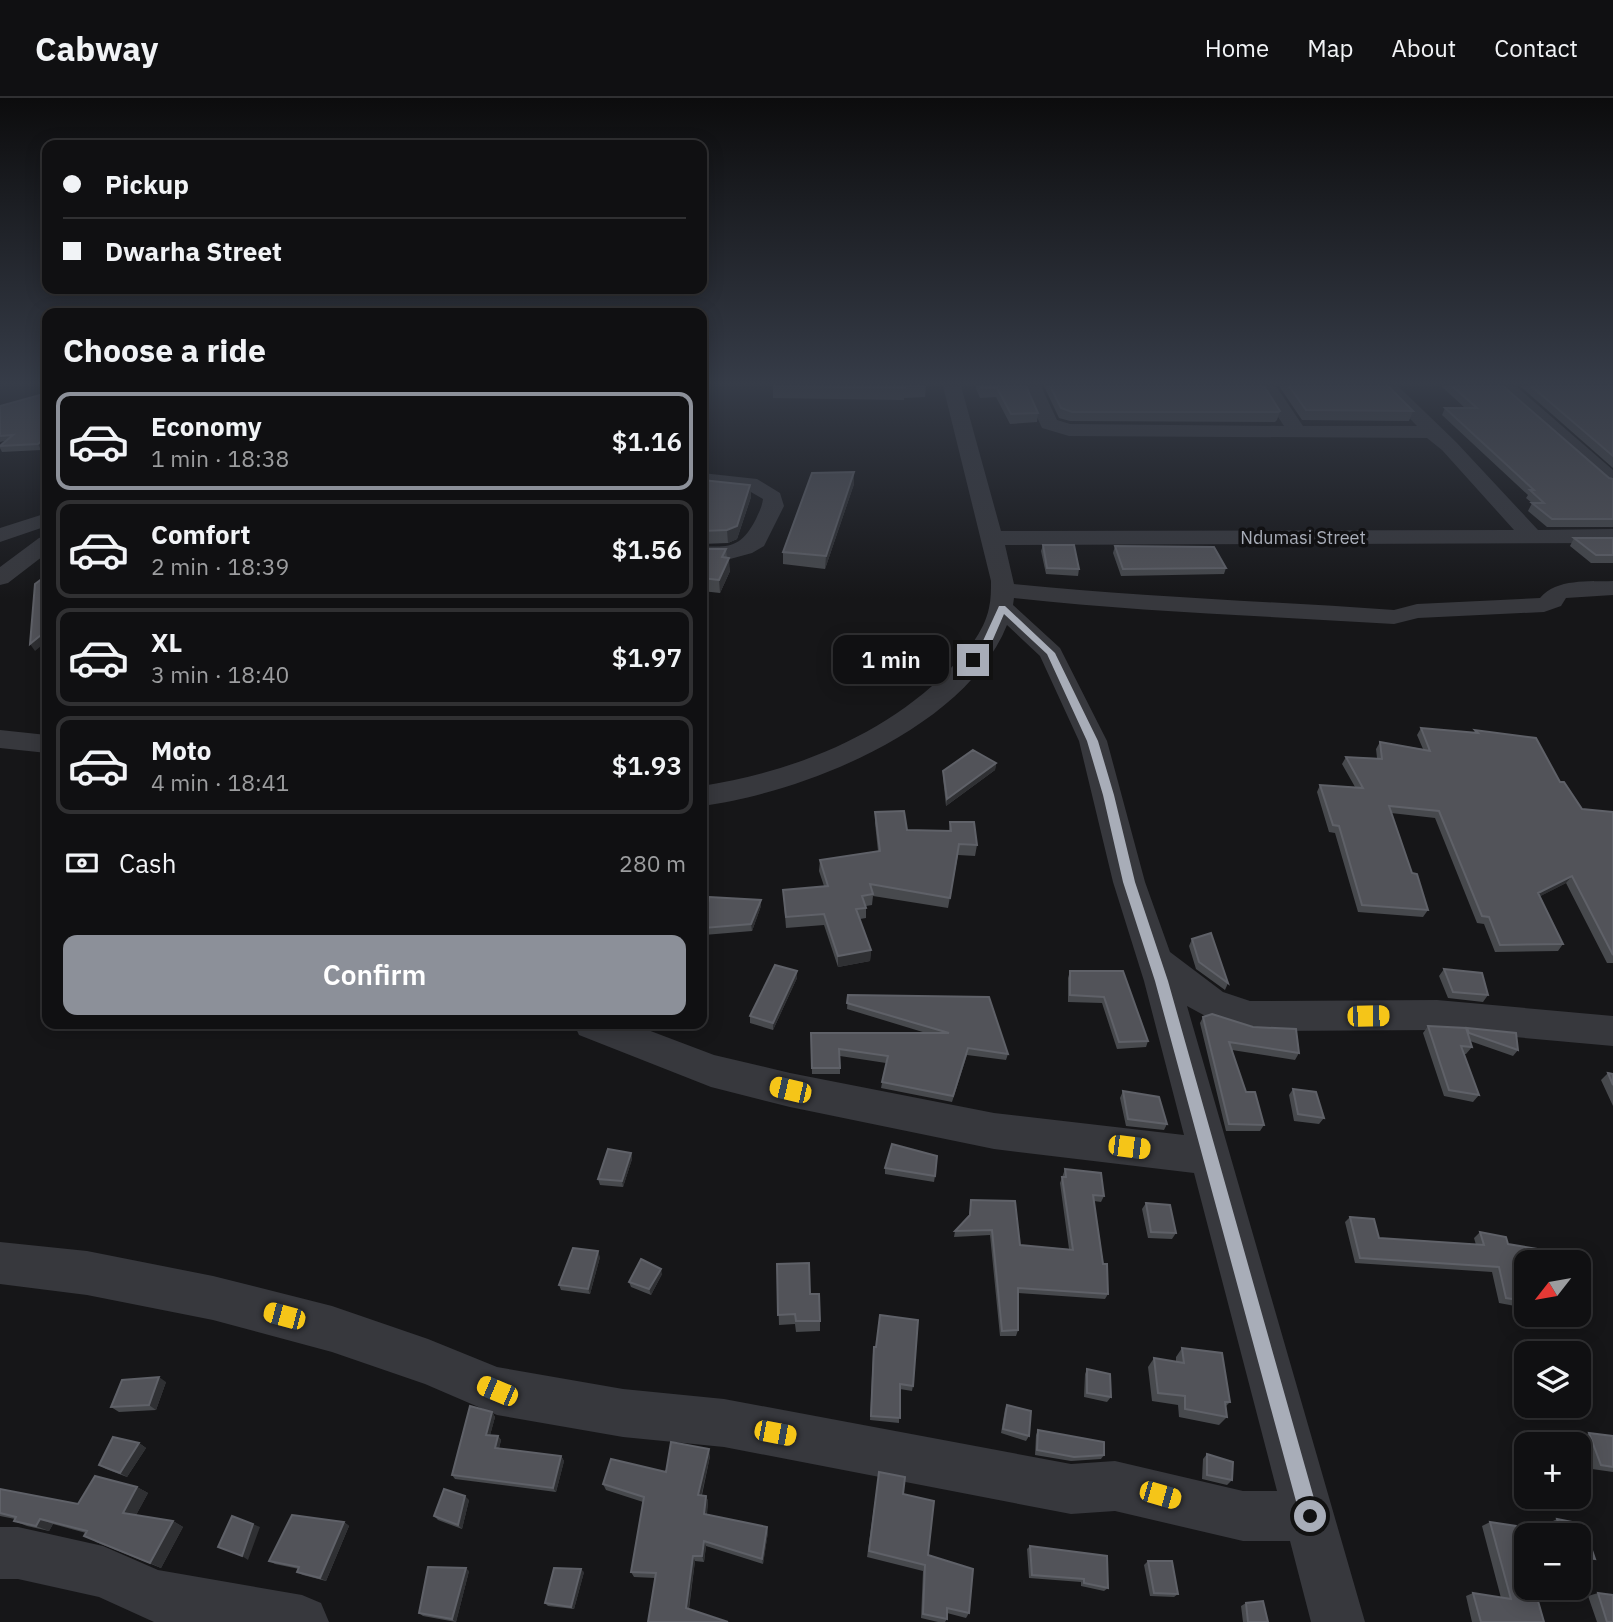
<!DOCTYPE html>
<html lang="en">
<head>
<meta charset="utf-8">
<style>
	body { margin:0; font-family:"IBM Plex Sans",sans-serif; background:#1e1e20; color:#f1f3f6; height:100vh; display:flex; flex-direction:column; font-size:26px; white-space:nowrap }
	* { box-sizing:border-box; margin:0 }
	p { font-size:23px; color:#9c9d9f }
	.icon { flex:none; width:38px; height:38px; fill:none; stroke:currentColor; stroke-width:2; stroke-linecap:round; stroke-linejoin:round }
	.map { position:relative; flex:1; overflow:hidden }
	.details { position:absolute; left:42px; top:210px; width:665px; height:721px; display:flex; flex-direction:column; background:#101012; border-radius:14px; box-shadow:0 4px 18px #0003,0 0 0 2px #303032 }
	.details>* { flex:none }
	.top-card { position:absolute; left:42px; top:42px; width:665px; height:154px; border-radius:14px; box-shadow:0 4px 18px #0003,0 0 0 2px #303032; display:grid; align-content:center; height:154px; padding:0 21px; background:#101012 }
	.needle { width:46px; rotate:239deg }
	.buttons { position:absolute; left:1514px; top:1152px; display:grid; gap:14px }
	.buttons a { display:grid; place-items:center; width:77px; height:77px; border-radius:14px; background:#101012; box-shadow:0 4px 18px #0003,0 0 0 2px #303032; font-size:35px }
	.end { position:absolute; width:32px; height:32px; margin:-16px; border:9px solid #a8adb8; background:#111; box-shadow:0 0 0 4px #111 }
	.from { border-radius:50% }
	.bubble { position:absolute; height:49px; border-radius:14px; background:#101012; box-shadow:0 4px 18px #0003,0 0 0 2px #303032; font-size:23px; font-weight:600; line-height:49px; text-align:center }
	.car { position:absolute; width:21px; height:42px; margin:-21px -10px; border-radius:9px; box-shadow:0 0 5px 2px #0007; background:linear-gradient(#f5c518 24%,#345 0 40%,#f5c518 0 76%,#345 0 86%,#f5c518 0) }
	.top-card b { display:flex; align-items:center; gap:24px; height:66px; font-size:26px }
	.top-card b+b { border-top:2px solid #303032 }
	.top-card i { width:18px; height:18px; background:#f1f3f6 }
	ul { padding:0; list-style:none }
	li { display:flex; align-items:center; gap:21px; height:98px; margin:0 14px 10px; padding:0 7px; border:4px solid #303032; border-radius:14px }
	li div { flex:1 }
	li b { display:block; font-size:26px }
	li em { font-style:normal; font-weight:600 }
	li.active { border-color:#8c9099 }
	li>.icon { width:63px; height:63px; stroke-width:1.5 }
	h2 { padding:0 21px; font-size:32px; line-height:84px }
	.pay { display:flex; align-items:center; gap:18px; height:77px; padding:0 21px; font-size:26px }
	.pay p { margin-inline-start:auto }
	.button { display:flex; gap:14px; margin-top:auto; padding:14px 21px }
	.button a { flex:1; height:80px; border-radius:14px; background:#8c9099; color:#fff; font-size:28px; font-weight:600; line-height:80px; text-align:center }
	header { display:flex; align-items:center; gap:42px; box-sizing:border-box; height:98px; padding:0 35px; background:#101012; border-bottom:2px solid #303032 }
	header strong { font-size:33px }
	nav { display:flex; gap:38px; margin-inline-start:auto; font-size:24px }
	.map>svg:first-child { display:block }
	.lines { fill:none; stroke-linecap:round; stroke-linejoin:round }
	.street { fill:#37383d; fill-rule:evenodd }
	.wall { fill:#47494d }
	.shaded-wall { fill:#2f3033 }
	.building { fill:#525359; stroke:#5f6168; stroke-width:2 }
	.route { fill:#a8adb8 }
	.labels { text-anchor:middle; stroke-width:7; stroke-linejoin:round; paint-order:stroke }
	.far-street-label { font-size:18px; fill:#a8adb8; stroke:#111113 }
</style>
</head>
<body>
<header>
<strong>Cabway</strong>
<nav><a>Home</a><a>Map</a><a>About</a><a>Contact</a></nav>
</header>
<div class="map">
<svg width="1613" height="1524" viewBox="0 0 1613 1524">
	<rect width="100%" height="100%" fill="#161618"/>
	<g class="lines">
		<path class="street" d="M943,288h18l40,145 513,-1 -72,-80 -15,-12 -358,-2 -27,-8 -19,-42h18l16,34 13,4 214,2 -26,-40h18l27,40h114l-38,-40h19l58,56 82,88 75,-1v14l-608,2 9,39c126,13 253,17 380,26l23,-6 123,-6c17,-20 48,-16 73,-17v14l-47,3 -5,8 -17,6 -126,6 -24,6c-127,-8 -254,-12 -380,-26l-1,7 47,43 47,93 38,141 25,70 53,40 27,9 187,-1 176,16v30l-176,-16 -187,1 -41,-13 -22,-12 178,616h-54l-21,-81h-47l-128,-30 -44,3 -347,-67 -101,-10 -126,-22 -72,-31 -93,-32 -119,-32 -126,-25 -87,-11v-42l87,9 126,25 119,30 96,33 69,28 126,22 101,10 347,65 44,-3 128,30h34l-83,-318 -200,-24 -204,-42 -79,-20 -132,-52 -5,-11h58l82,31 76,18 204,40 190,22 -40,-154 -31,-99 -34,-141 -39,-85 -33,-31c-41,103 -204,168 -305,181v-20c90,-14 182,-50 247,-116 17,-17 35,-38 40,-62 2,-9 2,-18 2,-27z
			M1496,288h20l97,84v16l-7,-2z
			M702,375l55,6 23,14 4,13 -20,40 -12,7 -22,6 -28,1v-14c29,2 40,0 54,-27 3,-7 6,-12 7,-20l-19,-11 -42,-3z
			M47,415v13l-47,16v-14z
			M47,438v17l-39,30 -8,2v-18l39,-29z
			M0,632l47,5v18l-47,-5z
			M0,1429h18l85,19 55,24 144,25 19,8 8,19h-175l-55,-25 -81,-18h-18z"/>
	</g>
	<path class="wall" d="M926,288l-1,11 -21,1v2l-131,-2v-11z
		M975,288h51l12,27 -1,9 -27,2 -14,-27 -16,1z
		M1044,288h220l16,25 -3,9 -2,2 -205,-1 -11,-3z
		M1279,288h109l25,25 -4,10 -107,-1z
		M1441,288h62l106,92 4,1v48h-66l-19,-16 4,-8 -6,-5 2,-3 -86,-80 3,-7h20z
		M1520,288h93v82z
		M47,295v52l-6,5 -39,2 -2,-4v-3l4,-4 -4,1v-36z
		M854,374v12l-29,85 -42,-5v-12z
		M702,382l48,5 1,12 -14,42 -9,4 -26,1z
		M1574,440h39v25h-22l-21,-17z
		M1043,447l36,24 -1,7 -32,-2 -5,-23z
		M1115,448l111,22 -2,6 -103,2 -8,-23z
		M702,451h24l1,9 3,13 -10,22 -18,-2z
		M1421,630l53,5 1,-3 85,52 22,27 31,3v151h-6l-41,-80 -26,13 23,48 -5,7 -63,1 -11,-28 -7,-1 -42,-105 -44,-5 21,60 16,37 -5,7 -65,-5 -23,-79 -6,-1 -12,-40 3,-7 35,2 -13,-23 4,-7 31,1 -1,-9 4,-7 43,7 -6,-14z
		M996,665l-1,7 -49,36 -3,-28v-7z
		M875,714l32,18 42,1 1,-9 27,23 -2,11 -17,-1 -10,53 -75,-12 -1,9 -6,1v12l-6,1 11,31 -1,11 -32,6 -14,-42 -38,3 -3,-38 41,-4 -5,-15 1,-11 58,-9 -3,-28z
		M761,808l-9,25 -48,4v-7z
		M1192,841l36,44 -3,7 -29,-21 -7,-23z
		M1444,871l44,26 -5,7 -35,-4 -9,-22z
		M797,873v7l-24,52 -23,-7v-7z
		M1070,873h53l25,70 -2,6 -29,2 -15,-46 -34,-1v-24z
		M848,897l160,59 -2,6 -39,-5 -15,47 -71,-14 5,-25 -46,-7v18h-28l-1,-41h115l-79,-24z
		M1203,919l96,36 -4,7 -63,-10 14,42 18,33 -4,6h-34l-26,-108z
		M1428,928l38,2 52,22 -5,6 -43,-15 2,6 -6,7h-2l15,41 -6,7 -29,-6 -21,-63z
		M1608,975l5,1v32l-12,-26z
		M1293,991l31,29 -5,6 -25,-3 -5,-26z
		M1123,993l44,33 -3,6 -38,-4 -6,-28z
		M631,1055l1,6 -9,28 -23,-2 -2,-6z
		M885,1070l50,8 -1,6 -49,-8z
		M1065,1071l39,27 -3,6 -7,-1 14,93 -3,5 -87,-6v37l-2,6h-16l-10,-101 -36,2 1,-6 14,-15 2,-16 49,45 49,4 -9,-66z
		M1146,1105l30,30 -4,6 -24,-1 -6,-29z
		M1350,1119l29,21 97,7 -2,-7 6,-6 28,12 18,18v46l-27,-5 -7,-31 -137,-9 -10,-41z
		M600,1159l-10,37 -29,-4 -2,-5z
		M777,1166l33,30 10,27v10l-24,1 -1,-8 -16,1z
		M662,1176l-11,21 -20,-8 -2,-5z
		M1182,1250l48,54 -4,4 1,11 -8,8 -40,-8 -1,-12 -26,-4 -4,-34 6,-9 22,4v-5z
		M873,1254l40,34 -1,5 -12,-2 -1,34 -29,-3z
		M1087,1271l24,28 -4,5 -23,-5 1,-23z
		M166,1284l-10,28 -37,2 -8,-5z
		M1007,1307l22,31 -3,5 -25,-8 4,-24z
		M492,1314l3,5 -5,18 8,1 3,4 -2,8 62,8 3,5 -8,31 -101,-13 -3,-4z
		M1038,1332l66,25 -3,4 -30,2 -36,-6 1,-20z
		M1589,1335l24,3v36l-21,-3 -11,-32z
		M139,1345l7,5 -19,29 -21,-8 -7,-4z
		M1207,1356l25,26 -5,5 -25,-6 1,-20z
		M710,1358l-8,39 4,1 2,5 -1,13 61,18 -5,32 -57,-18 -2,16 -9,-1 -6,48 -41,13 7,-44 -21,-1 -3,-5 12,-70 -37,-12 -3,-6 63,-12z
		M879,1374l24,22 25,61 41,58 -3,5 -19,-5v6l-2,3h-7l-17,-4 2,-47 -56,-14z
		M137,1389l11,6 -12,22 37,6 10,6 -22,41 -65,-26 -10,-9 -33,-9 -4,7 -22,-5 -13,-5 1,-2 -15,-3v-27l78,15z
		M469,1402l-7,29 -24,-9 -4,-4z
		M1557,1421l26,5 12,35 -9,4 -8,-2v-26h-26l-3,-12z
		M344,1424l5,4 -23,55 -23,-6 -6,-3 2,-3 -24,-5 -6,-3z
		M1490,1424l54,100h-72l-6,-26 7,-3 28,5 -19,-72z
		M1030,1448l78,42 -4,3 -23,-5v-4l-52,-4 -2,-29z
		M1148,1463l30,33 -4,3 -24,-1 -6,-31z
		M469,1473l-13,51 -33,-6 -4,-3z
		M584,1474l-10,37 -26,-3 -3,-3z
		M1598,1495l15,29h-16l-9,-26z
		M1246,1505l22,19h-25l-2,-16z"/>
	<path class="shaded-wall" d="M47,338v9l-6,5 -3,-6z
		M854,374v12l-29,85 1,-13z
		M750,387l1,12 -14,42 -9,4 -1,-13z
		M729,460l1,13 -10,22 -1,-13z
		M47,532v11l-12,10 -5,-7z
		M996,665l-1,7 -49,36 1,-7z
		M704,745l1,12 -3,30v-22z
		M1572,778l-6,7 -33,17 5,-7z
		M761,802v6l-9,25 -1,-7z
		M871,852l-1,11 -32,6v-11z
		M797,873v7l-24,52v-7z
		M631,1055l1,6 -9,28 -1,-6z
		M598,1153l2,6 -10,37 -2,-5z
		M661,1171l1,5 -11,21 -2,-6z
		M159,1279l7,5 -10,28 -7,-5z
		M492,1314l3,5 -6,22 -3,-4z
		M498,1338l3,4 -3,12 -3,-4z
		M139,1345l7,5 -19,29 -7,-4z
		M709,1351l1,7 -10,45 -2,-6z
		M561,1358l3,5 -8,31 -3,-4z
		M137,1389l11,6 -14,26 -11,-6z
		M465,1398l4,4 -7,29 -4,-4z
		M706,1398l2,5 -2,18 -2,-5z
		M40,1421l13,5 -4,7 -13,-5z
		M173,1423l10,6 -22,41 -11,-5z
		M344,1424l5,4 -23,55 -6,-3z
		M253,1426l7,3 -12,33 -6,-4z
		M767,1429l1,5 -5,32 -1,-5z
		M704,1443l2,5 -2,16 -2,-6z
		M693,1458l2,5 -7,51 -2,-4z
		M466,1470l3,3 -13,51 -4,-3z
		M581,1471l3,3 -10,37 -3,-2z"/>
	<path class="building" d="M773,288h152h-20v2z
		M980,288h46l12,27 -27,1 -14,-26h-16z
		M1050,288h214l16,25 -2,1h-206l-11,-4z
		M1289,288h99l25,25 -107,-1z
		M1452,288h51l106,92 4,1v40h-61l-20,-16h12l-14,-13h4l-89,-82h32z
		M1531,288h82v70z
		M47,295v43l-9,8 -38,2 13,-11 -13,1v-30z
		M854,374l-28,84 -43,-4 29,-79z
		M702,382l48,5 -13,41 -10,4 -25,1z
		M1574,440h39v17h-17z
		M1043,447h31l5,24 -32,-1z
		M1115,448l99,1 12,21 -103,1z
		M702,451h24l-4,8 7,1 -10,22 -17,-2z
		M47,477v55l-17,14 5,-60z
		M1421,630l57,5 -3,-3 61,8 24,44h4l18,27 31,3v143l-41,-79 -34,17 25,51 -63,1 -11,-28 -7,-1 -43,-105 -50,-5 23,67 5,1 11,36 -66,-5 -23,-79 -6,-1 -13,-40 43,3 -17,-31 36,2 -2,-17 50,9z
		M973,652l23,13 -49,36 -4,-28z
		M904,713l3,19 44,1 -1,-9h24l3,23 -18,-1 -9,54 -80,-14 3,10 -11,2 4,12 -10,1 15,41 -33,6 -14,-42 -38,3 -3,-27 45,-4 -8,-26 60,-9 -5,-39z
		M702,745h2l-2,20z
		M709,799l52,3 -10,24 -47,4z
		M1211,835l17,50 -29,-21 -7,-23z
		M775,867l22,6 -24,52 -23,-7z
		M1444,871l38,4 6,22 -35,-3z
		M1070,873h53l25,70 -29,1 -15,-45 -34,-2z
		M848,897l141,2 19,57 -40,-6 -15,48 -71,-14 6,-26 -49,-7 1,19h-28l-1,-35h138l-102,-30z
		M1212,916l41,13 43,2 3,24 -70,-11 17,50h9l9,33 -35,-1 -26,-107z
		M1428,928l38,2 6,19 -11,-1 18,49 -30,-5z
		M1467,930l49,5 2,17 -49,-17z
		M1608,975l5,1v11z
		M1293,991l23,3 8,26 -26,-4z
		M1123,993l36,6 8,27 -39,-5z
		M892,1046l45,12 -2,20 -50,-8z
		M608,1051l23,4 -9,28 -24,-2z
		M1065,1071l36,4 3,23 -11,-1 10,69h4l1,30 -90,-6v42l-16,1 -10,-101 -37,1 15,-16 1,-15 44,1 5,44 53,5 -11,-73h4z
		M1146,1105l24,2 6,28 -25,-1z
		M1350,1119l24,2 5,19 105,7 -4,-13 26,5 2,7 47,8 3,10h-32v39l-20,-3 -7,-31 -139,-9z
		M573,1150l25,3 -10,38 -29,-4z
		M641,1161l20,10 -12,20 -20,-7z
		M809,1165l1,31h9l1,27h-24l-1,-7 -17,1 -1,-51z
		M880,1217l38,5 -5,66 -13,-2v34l-29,-2 3,-69h2z
		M1182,1250l40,5 8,49h-5l2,15 -42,-8v-13l-27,-3 -4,-35 30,5z
		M1087,1271l23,5 1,23 -24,-4z
		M159,1279l-10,28 -38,2 11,-27z
		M1007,1307l24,6 -2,25 -26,-7z
		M470,1308l22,6 -6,23 12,1 -3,12 66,8 -8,32 -101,-13z
		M1038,1332l66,12v13l-30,2 -37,-7z
		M1589,1335l24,3v31l-12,-2z
		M113,1339l26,6 -19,30 -21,-8z
		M671,1344l38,7 -11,46 8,1 -2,18 63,13 -5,32 -58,-18 -2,15h-9l-7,52 42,14h-80l8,-49 -25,-1 13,-75 -41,-13 8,-25 55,13z
		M1207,1356l26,8 -1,18 -25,-5z
		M879,1374l26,5 -2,17 31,7 -6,54 45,14 -4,44 -22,-5v11l-24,-5 2,-49 -56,-14z
		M95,1378l42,11 -14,26 50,8 -23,42 -66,-27 3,-5 -47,-12 -4,7 -22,-5 2,-4 -16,-4v-24l78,15z
		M444,1391l21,7 -7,29 -24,-9z
		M292,1417l52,7 -24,56 -23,-6 2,-5 -30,-6z
		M232,1418l21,8 -11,32 -24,-9z
		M1557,1421l26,5 12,35 -17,-3v-21h-16z
		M1490,1424l26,4 10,34v27h8l10,35h-63l-8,-29 38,6z
		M1030,1448l77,10 1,32 -24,-5v-4l-52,-4z
		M1148,1463h24l6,33 -24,-1z
		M428,1469l38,1 -14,51 -33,-6z
		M554,1470l27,1 -10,38 -26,-4z
		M1598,1495l15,2v27h-6z
		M1263,1503l5,21h-20l-2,-19z"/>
	<linearGradient id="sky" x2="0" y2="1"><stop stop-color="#0c0c0d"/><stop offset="0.57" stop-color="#363c48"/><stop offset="1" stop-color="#363c48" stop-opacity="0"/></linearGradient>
	<rect width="1613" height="501" fill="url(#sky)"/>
	<path class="route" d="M999,508h6l50,47 43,88 16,54 21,87 33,99 151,535 -3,7 -6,3 -7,-3 -3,-7 -145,-535 -32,-99 -20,-87 -16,-54 -40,-87 -43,-40 -13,30 -15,18 -8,-2 14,-17z"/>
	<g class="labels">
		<g class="far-street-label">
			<text x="1303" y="446">Ndumasi Street</text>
		</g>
	</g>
</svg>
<div class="buttons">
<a><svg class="needle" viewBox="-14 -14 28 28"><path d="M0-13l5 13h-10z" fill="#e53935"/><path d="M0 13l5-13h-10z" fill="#9c9d9f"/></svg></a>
<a><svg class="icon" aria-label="layers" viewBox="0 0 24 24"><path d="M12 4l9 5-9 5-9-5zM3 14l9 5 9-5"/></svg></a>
<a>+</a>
<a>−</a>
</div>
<i class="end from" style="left:1310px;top:1418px"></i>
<i class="end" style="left:973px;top:562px"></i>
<div class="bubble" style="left:833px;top:537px;width:116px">1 min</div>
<i class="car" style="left:1368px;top:918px;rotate:89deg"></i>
<i class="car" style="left:790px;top:992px;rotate:283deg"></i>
<i class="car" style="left:1129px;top:1049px;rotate:97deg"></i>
<i class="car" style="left:284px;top:1218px;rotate:285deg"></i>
<i class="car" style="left:497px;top:1293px;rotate:293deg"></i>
<i class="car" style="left:775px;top:1335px;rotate:101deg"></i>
<i class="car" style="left:1160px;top:1397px;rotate:106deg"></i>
<div class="top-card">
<b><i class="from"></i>Pickup</b>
<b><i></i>Dwarha Street</b>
</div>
<section class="details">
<h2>Choose a ride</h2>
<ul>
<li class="active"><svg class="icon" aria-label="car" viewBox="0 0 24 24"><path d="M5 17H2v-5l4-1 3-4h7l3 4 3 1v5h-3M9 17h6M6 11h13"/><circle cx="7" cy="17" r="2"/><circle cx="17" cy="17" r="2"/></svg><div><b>Economy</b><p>1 min · 18:38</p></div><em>$1.16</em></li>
<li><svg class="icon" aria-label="car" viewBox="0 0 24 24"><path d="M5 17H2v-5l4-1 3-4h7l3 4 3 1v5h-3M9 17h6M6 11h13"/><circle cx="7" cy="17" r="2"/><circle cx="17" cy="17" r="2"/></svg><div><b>Comfort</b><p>2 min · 18:39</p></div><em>$1.56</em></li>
<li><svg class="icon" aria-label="car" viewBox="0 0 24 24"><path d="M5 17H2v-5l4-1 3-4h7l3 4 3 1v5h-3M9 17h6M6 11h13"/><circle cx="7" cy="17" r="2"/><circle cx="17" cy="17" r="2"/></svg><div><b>XL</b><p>3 min · 18:40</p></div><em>$1.97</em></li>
<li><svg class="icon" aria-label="car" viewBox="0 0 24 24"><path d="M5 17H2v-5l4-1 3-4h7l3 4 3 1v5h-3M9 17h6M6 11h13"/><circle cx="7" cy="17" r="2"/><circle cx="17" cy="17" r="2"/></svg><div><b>Moto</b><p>4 min · 18:41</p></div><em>$1.93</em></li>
</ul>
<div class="pay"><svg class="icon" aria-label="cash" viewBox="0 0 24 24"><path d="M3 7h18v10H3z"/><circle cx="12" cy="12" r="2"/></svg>Cash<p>280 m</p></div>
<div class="button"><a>Confirm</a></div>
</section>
</div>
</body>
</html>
